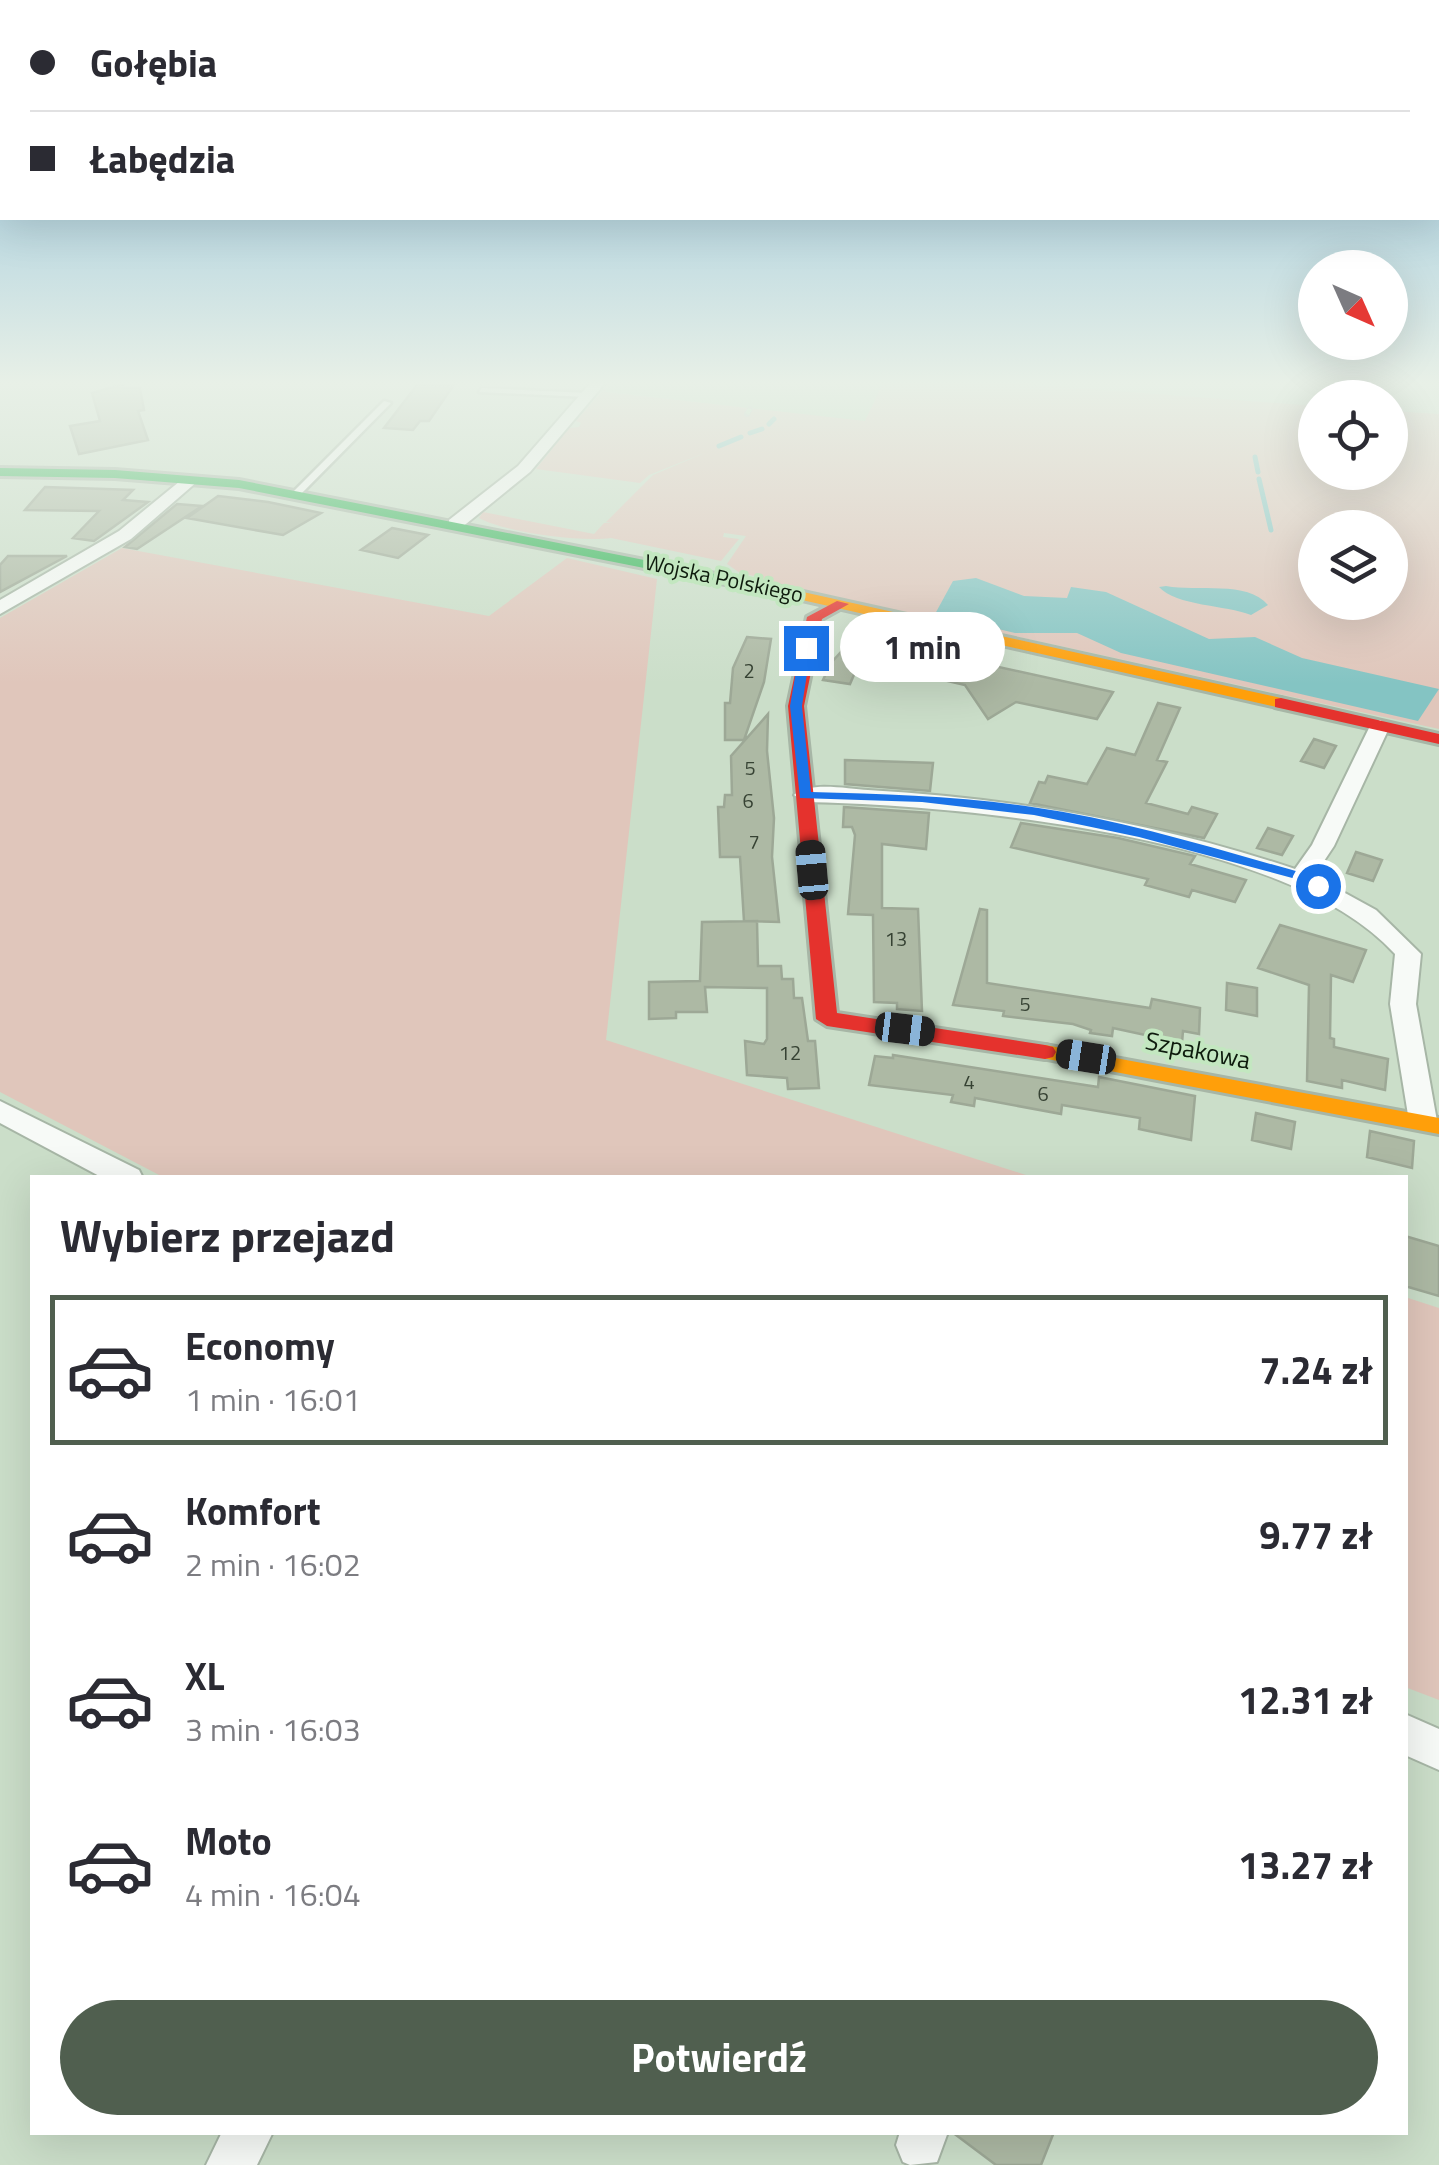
<!DOCTYPE html>
<html lang="pl">
<head>
<meta charset="utf-8">
<style>
	body { margin:0; font-family:"Titillium Web",sans-serif; background:#f2f2f3; color:#2b2b33; height:100vh; display:flex; flex-direction:column; font-size:38px; white-space:nowrap }
	* { box-sizing:border-box; margin:0 }
	p { font-size:32px; color:#7c7c81 }
	.icon { flex:none; width:55px; height:55px; fill:none; stroke:currentColor; stroke-width:2; stroke-linecap:round; stroke-linejoin:round }
	.map { position:relative; flex:1; overflow:hidden }
	.details { position:absolute; left:30px; top:1175px; width:1378px; height:960px; display:flex; flex-direction:column; background:#fff; border-radius:0px; box-shadow:0 10px 40px #0002 }
	.details>* { flex:none }
	.guide { position:absolute; left:0px; top:0px; width:1440px; height:220px; box-shadow:0 10px 40px #0002; display:grid; align-content:center; height:220px; padding:0 30px; background:#fff }
	.needle { width:65px; rotate:135deg }
	.controls { position:absolute; left:1298px; top:250px; display:grid; gap:20px }
	.controls a { display:grid; place-items:center; width:110px; height:110px; border-radius:50%; background:#fff; box-shadow:0 10px 40px #0002; font-size:50px }
	.end { position:absolute; width:45px; height:45px; margin:-22px; border:12px solid #1a73e8; background:#fff; box-shadow:0 0 0 5px #fff }
	.from { border-radius:50% }
	.bubble { position:absolute; height:70px; border-radius:35px; background:#fff; box-shadow:0 10px 40px #0002; font-size:32px; font-weight:700; line-height:70px; text-align:center }
	.car { position:absolute; width:30px; height:60px; margin:-30px -15px; border-radius:12px; box-shadow:0 0 8px 2px #0007; background:linear-gradient(#222 24%,#8ab4d8 0 40%,#222 0 76%,#8ab4d8 0 86%,#222 0) }
	.guide b { display:flex; align-items:center; gap:35px; height:95px; font-size:38px }
	.guide b+b { border-top:2px solid #e1e1e2 }
	.guide i { width:25px; height:25px; background:#2b2b33 }
	ul { padding:0; list-style:none }
	li { display:flex; align-items:center; gap:30px; height:150px; margin:0 20px 15px; padding:0 10px; border:5px solid transparent; border-radius:0px }
	li div { flex:1 }
	li b { display:block; font-size:38px }
	li em { font-style:normal; font-weight:700 }
	li.active { border-color:#505f4f }
	li>.icon { width:90px; height:90px; stroke-width:1.5 }
	h2 { padding:0 30px; font-size:45px; line-height:120px }
	.action { display:flex; gap:20px; margin-top:auto; padding:20px 30px }
	.action a { flex:1; height:115px; border-radius:60px; background:#505f4f; color:#fff; font-size:40px; font-weight:700; line-height:115px; text-align:center }
	.map>svg:first-child { display:block }
	.built { fill:#beddbc }
	.green { fill:#e0c6bb; fill-rule:evenodd }
	.water { fill:#84c4c3 }
	.lines { fill:none; stroke-linecap:round; stroke-linejoin:round }
	.stream { stroke:#84c4c3; stroke-width:5 }
	.building { fill:#adb9a4; stroke:#9da896; stroke-width:2.5 }
	.lane-casing { stroke:#a7b6a6; stroke-width:5 }
	.street-casing { stroke:#a7b6a6; stroke-width:4 }
	.fast-casing { stroke:#a7b6a6; stroke-width:6 }
	.slow-casing { stroke:#a7b6a6; stroke-width:6 }
	.jam-casing { stroke:#a7b6a6; stroke-width:6 }
	.lane { fill:#f7faf7; fill-rule:evenodd }
	.street { fill:#f7faf7; fill-rule:evenodd }
	.fast { fill:#30b455; fill-rule:evenodd }
	.slow { fill:#ff9f0a; fill-rule:evenodd }
	.jam { fill:#e5322d; fill-rule:evenodd }
	.rail-casing { stroke:#c6cbc5; stroke-width:6 }
	.rail { stroke:#c3e7c0; stroke-width:4; stroke-dasharray:12; stroke-linecap:butt }
	.route { fill:#1a73e8 }
	.labels { text-anchor:middle; stroke-width:8; stroke-linejoin:round; paint-order:stroke }
	.number-label { font-size:20px; fill:#364233 }
	.far-street-label { font-size:22px; fill:#0e1b0d; stroke:#c3e7c0 }
	.street-label { font-size:25px; fill:#0e1b0d; stroke:#c3e7c0 }
</style>
</head>
<body>
<div class="map">
<svg width="1439" height="2165" viewBox="0 0 1439 2165">
	<rect width="100%" height="100%" fill="#cbdec9"/>
	<path class="built" d="M613,381h271l-19,41 -261,-31z"/>
	<path class="green" d="M611,381l-6,11 260,29 19,-40h100l331,25v66h75v-61l49,3v315l-684,-150 4,-2 -19,-4 -13,-9 19,-28 -22,-3 -1,4 16,2 -18,22 -110,-23c-32,4 -104,-5 -132,-20l4,-6 111,22 10,-11 9,-1h-7l47,-47 54,-23 -58,23 -9,8 -104,-14 33,-41 10,-1 2,-4 -5,-2zM1315,528h75v74h-75z
		M122,548l367,68 78,-58 90,21 -51,461 426,137h-869l-163,-85v-474z
		M1405,1297l34,11v392l-34,-13z"/>
	<path class="water" d="M976,578l48,18 43,2 4,-11 35,5 103,47 46,-2 47,21 137,31 -21,32 -297,-68 -44,-20h-62l-80,-19 18,-33z
		M1166,586c31,6 81,-6 102,19l-17,10c-25,-10 -75,-9 -92,-28z"/>
	<g class="lines">
		<path class="stream" d="M769,424l5,-5
			M750,433l12,-4
			M719,446l22,-9
			M1255,457l3,15
			M1259,479l12,51"/>
	</g>
	<path class="building" d="M123,384l1,4h16l4,22 -6,1 10,29 -69,14 -9,-28 30,-5 -8,-28z
		M417,385l36,1 -24,35h-9l-7,9 -29,-2z
		M45,487l88,3 -10,10 25,2 -54,39 -21,-3 26,-27 -74,-1z
		M218,496l50,6 53,11 -38,22 -96,-17z
		M177,504l25,2 -65,43 -12,-2z
		M392,528l36,7 -30,23 -37,-8z
		M8,556h59l-67,36v-27z
		M868,622l10,2 -7,15 242,53 -16,27 -81,-17 -28,17 -23,-34 -52,-12 -3,2 -51,-12 -9,21 -27,-4 8,-17z
		M747,637l24,2 -7,43 -20,58h-19v-37h5l3,-35z
		M1158,703l22,5 -23,52 10,2 -21,41 42,11 4,-7 25,7 -13,24 -174,-35 9,-21 6,1 3,-7 39,8 20,-36 28,7z
		M768,714l-1,37 7,67 -2,39 7,65 -35,-1 -4,-64h-20l-2,-50h6l1,-12h7l-1,-39z
		M1314,739l22,7 -12,22 -23,-7z
		M845,760l88,3 -3,28 -85,-7z
		M844,807l85,6 -3,36 -44,-5v64l36,1 4,102 -25,-2v-6l-23,-1 -1,-87 -25,-1 7,-79 -3,-8h-9z
		M1021,823l97,15 77,18 -5,8 56,16 -11,22 -43,-12 -3,7 -44,-12 3,-6 -137,-32z
		M1268,828l25,8 -11,19 -25,-7z
		M1356,852l26,8 -9,21 -26,-8z
		M980,909l7,1v73l163,25 2,-9 48,9 -1,26 -16,-3 -1,12 -69,-15 -1,8 -22,-3 1,-3 -18,-6 -70,-8 1,-5 -51,-6z
		M757,921l1,45h23l1,13h11l1,19h8l6,43h7l4,47 -31,1 -1,-11 -40,-3 -2,-34 19,3 3,-5v-51l-62,-1 2,25h-31v6l-27,1v-37l51,-1 2,-59z
		M1280,925l86,25 -13,32 -22,-7 -1,63 4,1v8l54,12 -3,31 -43,-10v8l-35,-7 2,-96 -51,-17z
		M1227,983l30,5v28l-31,-6z
		M893,1055l205,32 1,-10 96,19 -4,44 -52,-11 1,-11 -78,-13 -1,9 -86,-16 -1,8 -23,-4 2,-7 -84,-10 6,-29 18,2z
		M1256,1113l39,9 -4,27 -39,-9z
		M1370,1131l44,10 -2,27 -45,-11z
		M1405,1236l34,10v50l-34,-10z
		M952,2132h102l-13,33h-45z"/>
	<g class="lines">
		<g class="lane-casing">
			<path id="lane" d="M482,388l105,5 4,2 -4,2 -108,-5z
				M384,401l7,2 -93,94h-6v-4z"/>
		</g>
		<g class="street-casing">
			<path id="street" d="M592,381h15l-77,91 -69,56h-12v-8l69,-54z
				M185,477l14,3 -68,59 -131,75v-14l119,-69z
				M1380,720l10,6 -56,120 -20,30 62,34 45,44 -5,50 21,117 -4,7h-20l-4,-7 -19,-117 5,-50c-107,-119 -434,-149 -590,-152l-11,-7c14,-14 54,-6 74,-5 144,8 290,33 427,79l17,-24 58,-119z
				M0,1101l139,69 4,8h-40l-103,-55z
				M1405,1714l34,15v41l-34,-15z
				M222,2132h51l-16,33h-51z
				M900,2132h48l-11,30 -27,3 -7,-3 -7,-17z"/>
		</g>
		<g class="fast-casing">
			<path id="fast" d="M0,468l115,2 124,10 537,106 7,4 -7,4 -537,-106 -124,-10 -115,-2z"/>
		</g>
		<g class="slow-casing">
			<path id="slow" d="M776,586l505,112 8,5 -8,5 -510,-115 -2,-3z
				M1045,1045l394,73v16l-402,-77 -3,-5 3,-5z"/>
		</g>
		<g class="jam-casing">
			<path id="jam" d="M837,601l12,3 -27,15 -18,87 33,307 208,32 8,2 3,5 -3,5 -8,2 -218,-33 -11,-7 -28,-313 19,-89z
				M1281,698l158,36v10l-164,-37v-8z"/>
		</g>
		<use href="#lane" class="lane"/>
		<use href="#street" class="street"/>
		<use href="#fast" class="fast"/>
		<use href="#slow" class="slow"/>
		<use href="#jam" class="jam"/>
		<g class="rail-casing">
			<path id="rail" d="M747,414l3,-5"/>
		</g>
		<use href="#rail" class="rail"/>
	</g>
	<linearGradient id="sky" x2="0" y2="1"><stop stop-color="#80bad9"/><stop offset="0.56" stop-color="#e8f0e7"/><stop offset="1" stop-color="#e8f0e7" stop-opacity="0"/></linearGradient>
	<rect width="1439" height="684" fill="url(#sky)"/>
	<path class="route" d="M806,645l5,3 -9,58 9,86c74,2 147,4 221,15 92,13 184,42 274,67l19,12 -7,4 -22,-11 -157,-42 -105,-22 -112,-13 -122,-4 -10,-92 10,-58z"/>
	<g class="labels">
		<g class="number-label">
			<text x="749" y="678">2</text>
			<text x="750" y="775">5</text>
			<text x="748" y="808">6</text>
			<text x="754" y="849">7</text>
			<text x="896" y="946">13</text>
			<text x="1025" y="1011">5</text>
			<text x="790" y="1060">12</text>
			<text x="969" y="1089">4</text>
			<text x="1043" y="1101">6</text>
		</g>
		<g class="far-street-label">
			<text transform="translate(724 578) rotate(12)" y="8">Wojska Polskiego</text>
		</g>
		<g class="street-label">
			<text transform="translate(1198 1050) rotate(11)" y="9">Szpakowa</text>
		</g>
	</g>
</svg>
<div class="controls">
<a><svg class="needle" viewBox="-14 -14 28 28"><path d="M0-13l5 13h-10z" fill="#e53935"/><path d="M0 13l5-13h-10z" fill="#7c7c81"/></svg></a>
<a><svg class="icon" aria-label="locate" viewBox="0 0 24 24"><circle cx="12" cy="12" r="6"/><path d="M12 2v4M12 18v4M2 12h4M18 12h4"/></svg></a>
<a><svg class="icon" aria-label="layers" viewBox="0 0 24 24"><path d="M12 4l9 5-9 5-9-5zM3 14l9 5 9-5"/></svg></a>
</div>
<i class="end from" style="left:1318px;top:886px"></i>
<i class="end" style="left:806px;top:648px"></i>
<div class="bubble" style="left:840px;top:612px;width:165px">1 min</div>
<i class="car" style="left:812px;top:870px;rotate:355deg"></i>
<i class="car" style="left:905px;top:1029px;rotate:97deg"></i>
<i class="car" style="left:1086px;top:1057px;rotate:279deg"></i>
<div class="guide">
<b><i class="from"></i>Gołębia</b>
<b><i></i>Łabędzia</b>
</div>
<section class="details">
<h2>Wybierz przejazd</h2>
<ul>
<li class="active"><svg class="icon" aria-label="car" viewBox="0 0 24 24"><path d="M5 17H2v-5l4-1 3-4h7l3 4 3 1v5h-3M9 17h6M6 11h13"/><circle cx="7" cy="17" r="2"/><circle cx="17" cy="17" r="2"/></svg><div><b>Economy</b><p>1 min · 16:01</p></div><em>7.24 zł</em></li>
<li><svg class="icon" aria-label="car" viewBox="0 0 24 24"><path d="M5 17H2v-5l4-1 3-4h7l3 4 3 1v5h-3M9 17h6M6 11h13"/><circle cx="7" cy="17" r="2"/><circle cx="17" cy="17" r="2"/></svg><div><b>Komfort</b><p>2 min · 16:02</p></div><em>9.77 zł</em></li>
<li><svg class="icon" aria-label="car" viewBox="0 0 24 24"><path d="M5 17H2v-5l4-1 3-4h7l3 4 3 1v5h-3M9 17h6M6 11h13"/><circle cx="7" cy="17" r="2"/><circle cx="17" cy="17" r="2"/></svg><div><b>XL</b><p>3 min · 16:03</p></div><em>12.31 zł</em></li>
<li><svg class="icon" aria-label="car" viewBox="0 0 24 24"><path d="M5 17H2v-5l4-1 3-4h7l3 4 3 1v5h-3M9 17h6M6 11h13"/><circle cx="7" cy="17" r="2"/><circle cx="17" cy="17" r="2"/></svg><div><b>Moto</b><p>4 min · 16:04</p></div><em>13.27 zł</em></li>
</ul>
<div class="action"><a>Potwierdź</a></div>
</section>
</div>
</body>
</html>
